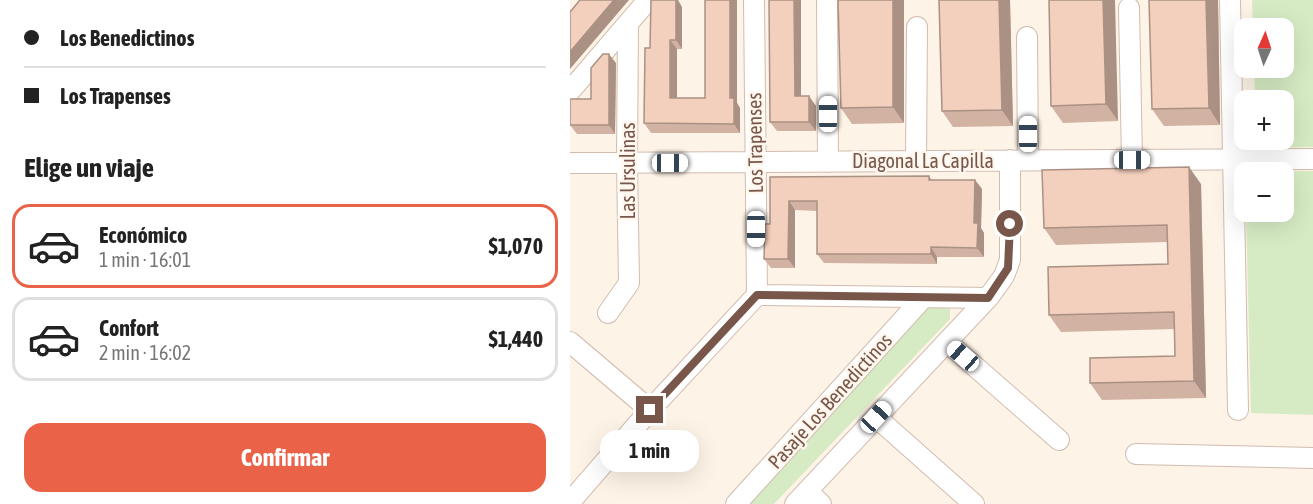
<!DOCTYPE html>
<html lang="es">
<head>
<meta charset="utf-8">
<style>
	body { margin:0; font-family:"Asap Condensed",sans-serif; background:#f2f2f2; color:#222; height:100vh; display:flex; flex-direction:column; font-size:22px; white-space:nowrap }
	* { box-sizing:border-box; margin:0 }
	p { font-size:20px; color:#767676 }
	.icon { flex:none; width:33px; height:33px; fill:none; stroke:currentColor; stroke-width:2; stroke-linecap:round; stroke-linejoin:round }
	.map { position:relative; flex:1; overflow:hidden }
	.drawer { display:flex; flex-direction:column; background:#fff; width:570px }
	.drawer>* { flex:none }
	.guide { display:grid; align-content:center; height:132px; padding:0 24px; background:#fff }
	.needle { width:39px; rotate:3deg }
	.tools { position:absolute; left:664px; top:18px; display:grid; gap:12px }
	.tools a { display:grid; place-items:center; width:60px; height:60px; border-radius:12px; background:#fff; box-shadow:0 6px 24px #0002; font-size:30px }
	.end { position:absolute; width:27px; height:27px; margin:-14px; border:8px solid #78574a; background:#fff; box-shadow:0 0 0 3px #fff }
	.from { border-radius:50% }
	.bubble { position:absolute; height:42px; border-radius:18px; background:#fff; box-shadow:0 6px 24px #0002; font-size:20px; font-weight:700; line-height:42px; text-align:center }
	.car { position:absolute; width:18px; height:36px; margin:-18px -9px; border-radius:8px; box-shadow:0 0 4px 2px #0007; background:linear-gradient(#fff 24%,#345 0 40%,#fff 0 76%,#345 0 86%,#fff 0) }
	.guide b { display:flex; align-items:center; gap:21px; height:57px; font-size:22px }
	.guide b+b { border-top:2px solid #e0e0e0 }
	.guide i { width:15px; height:15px; background:#222 }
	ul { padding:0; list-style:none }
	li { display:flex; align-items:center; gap:18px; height:84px; margin:0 12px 9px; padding:0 12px; border:3px solid #e0e0e0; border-radius:18px }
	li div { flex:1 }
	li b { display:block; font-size:22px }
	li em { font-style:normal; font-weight:700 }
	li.active { border-color:#ea6348 }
	li>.icon { width:54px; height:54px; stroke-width:1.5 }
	h2 { padding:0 24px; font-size:27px; line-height:72px }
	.primary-button { display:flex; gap:12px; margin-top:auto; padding:12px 24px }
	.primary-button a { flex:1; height:69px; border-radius:18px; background:#ea6348; color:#fff; font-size:24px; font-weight:700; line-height:69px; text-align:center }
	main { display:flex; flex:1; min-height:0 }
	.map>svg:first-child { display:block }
	.green { fill:#d6ebc4 }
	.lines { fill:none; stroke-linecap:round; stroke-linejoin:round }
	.minor-casing { stroke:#d2bcae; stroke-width:22 }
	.minor { stroke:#fff; stroke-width:20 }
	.wall { fill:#d1b2a3 }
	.shaded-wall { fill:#aa9184 }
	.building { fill:#f3cfbd; stroke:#aa9184; stroke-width:1.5 }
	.route { stroke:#78574a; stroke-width:8 }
	.labels { text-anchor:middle; stroke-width:5; stroke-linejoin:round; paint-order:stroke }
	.street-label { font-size:20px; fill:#78574a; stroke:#fff7ed }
</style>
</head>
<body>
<main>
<section class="drawer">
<div class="guide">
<b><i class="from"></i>Los Benedictinos</b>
<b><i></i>Los Trapenses</b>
</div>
<h2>Elige un viaje</h2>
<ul>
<li class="active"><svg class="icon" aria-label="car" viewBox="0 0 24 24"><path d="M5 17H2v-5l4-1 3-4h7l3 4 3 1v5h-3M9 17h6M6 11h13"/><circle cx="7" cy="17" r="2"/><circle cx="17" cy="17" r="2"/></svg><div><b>Económico</b><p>1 min · 16:01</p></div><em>$1,070</em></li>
<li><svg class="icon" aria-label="car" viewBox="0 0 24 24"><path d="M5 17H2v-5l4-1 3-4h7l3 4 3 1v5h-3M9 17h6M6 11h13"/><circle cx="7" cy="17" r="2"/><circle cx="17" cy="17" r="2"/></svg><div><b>Confort</b><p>2 min · 16:02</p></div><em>$1,440</em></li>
</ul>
<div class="primary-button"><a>Confirmar</a></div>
</section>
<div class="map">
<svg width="743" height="504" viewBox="0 0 743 504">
	<rect width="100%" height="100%" fill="#fdf3e6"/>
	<path class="green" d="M682,0h61v147l-57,1v-8h28v-40h-29l-1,-32h30v-40h-31z
		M743,171v244l-62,-2 -5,-201h38v-40h-32z
		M358,304h22v15l-176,185h-31z"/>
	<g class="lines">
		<g class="minor-casing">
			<path id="minor" d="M257,0l1,162
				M660,0l8,410
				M559,8l3,152
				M457,37l1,123
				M0,91l78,-91
				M346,161l1,-134
				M0,163l743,-4
				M187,295l231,3
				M38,313l21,-30 -2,-120 1,-140
				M0,342l80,68
				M377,342l112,98
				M306,417l98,87
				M566,454l177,4
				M237,491l14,13
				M0,502l80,-92 107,-115 -3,-295
				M166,504l187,-206
				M225,504l193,-206 16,-22 6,-16v-100"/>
		</g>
		<use href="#minor" class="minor"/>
	</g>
	<path class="wall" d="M268,0l66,123 -52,1 -11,-16z
		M369,0h71l3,126 -60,1 -11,-16z
		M479,0l69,121 -55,2 -12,-17z
		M648,0l2,125 -56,1 -12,-17z
		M112,7v42h-5v49l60,5 3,5v25h-89l-7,-10 6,-75z
		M46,63l-1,71h-38l-7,-9 21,-26z
		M231,96l15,10v25h-39l-7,-9z
		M359,176l3,4h43l7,9 -1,39 3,5v24h-47v7l-113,-1 -7,-9v-43l-22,-1v58h-24l-7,-9 6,-35v-47z
		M631,184l5,214 -104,2 -12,-17 85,-27v-27l-114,3 -12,-17 119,-51 -1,-22 -111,3 -12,-17z"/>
	<path class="shaded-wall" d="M44,0h15l-59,69v-17z
		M106,0h2l4,7v42l-6,-9z
		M160,0h7v103l3,5v25l-6,-9 -4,-26z
		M224,0h7v106l-6,-10z
		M323,0h11v123l-11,-16z
		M429,0h11l3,126 -11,-16z
		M533,0h12l3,121 -12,-17z
		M636,0h12l2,125 -11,-17z
		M100,40l7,9v58l-7,-9z
		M39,54l7,9 -1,71 -6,-9z
		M239,96l7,10v25l-7,-9z
		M619,167l12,17 5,214 -12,-17z
		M405,180l7,9 -1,39 3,5v24l-7,-9 -3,-25z
		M219,201l6,9v58l-7,-9z
		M361,247l6,10v7l-6,-10z"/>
	<path class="building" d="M10,0h34l-44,52v-40z
		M81,0h25v40h-6v58h35v-98h25v98h4v26l-90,-1 1,-75h5z
		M199,0h25l1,96h14v26h-39z
		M268,0h55v107l-52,1z
		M369,0h60l3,110 -60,1z
		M479,0h54l3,104 -55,2z
		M579,0h57l3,108 -57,1z
		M33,54h6v71h-39v-26h21v-31z
		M619,167l5,214 -104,2v-25l85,-2 -1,-44 -125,3 -1,-48 120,-3 -1,-39 -123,3 -2,-58z
		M359,176v4h46l-1,43h4l-1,25 -46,-1v7h-114v-53h-28l-1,58h-24l1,-35h5v-47z"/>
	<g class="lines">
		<path class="route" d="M80,410l107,-115 231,3 20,-30 2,-44"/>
	</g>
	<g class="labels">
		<g class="street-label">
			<text transform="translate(185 143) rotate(-91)" y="7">Los Trapenses</text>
			<text x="353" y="168">Diagonal La Capilla</text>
			<text transform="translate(58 171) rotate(-90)" y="7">Las Ursulinas</text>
			<text transform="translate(260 401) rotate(-48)" y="7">Pasaje Los Benedictinos</text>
		</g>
	</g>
</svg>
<div class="tools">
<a><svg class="needle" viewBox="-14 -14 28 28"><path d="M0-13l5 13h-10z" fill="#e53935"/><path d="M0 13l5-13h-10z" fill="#767676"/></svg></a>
<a>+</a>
<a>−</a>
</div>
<i class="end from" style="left:440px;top:224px"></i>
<i class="end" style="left:80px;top:410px"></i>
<div class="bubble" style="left:30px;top:430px;width:99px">1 min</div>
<i class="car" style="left:258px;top:114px;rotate:0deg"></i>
<i class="car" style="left:458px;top:134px;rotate:0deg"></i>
<i class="car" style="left:562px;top:160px;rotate:90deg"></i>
<i class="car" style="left:100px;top:163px;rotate:90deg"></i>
<i class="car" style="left:186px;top:229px;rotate:180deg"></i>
<i class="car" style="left:393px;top:356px;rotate:311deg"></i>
<i class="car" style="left:306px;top:417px;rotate:43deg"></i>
</div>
</main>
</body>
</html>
